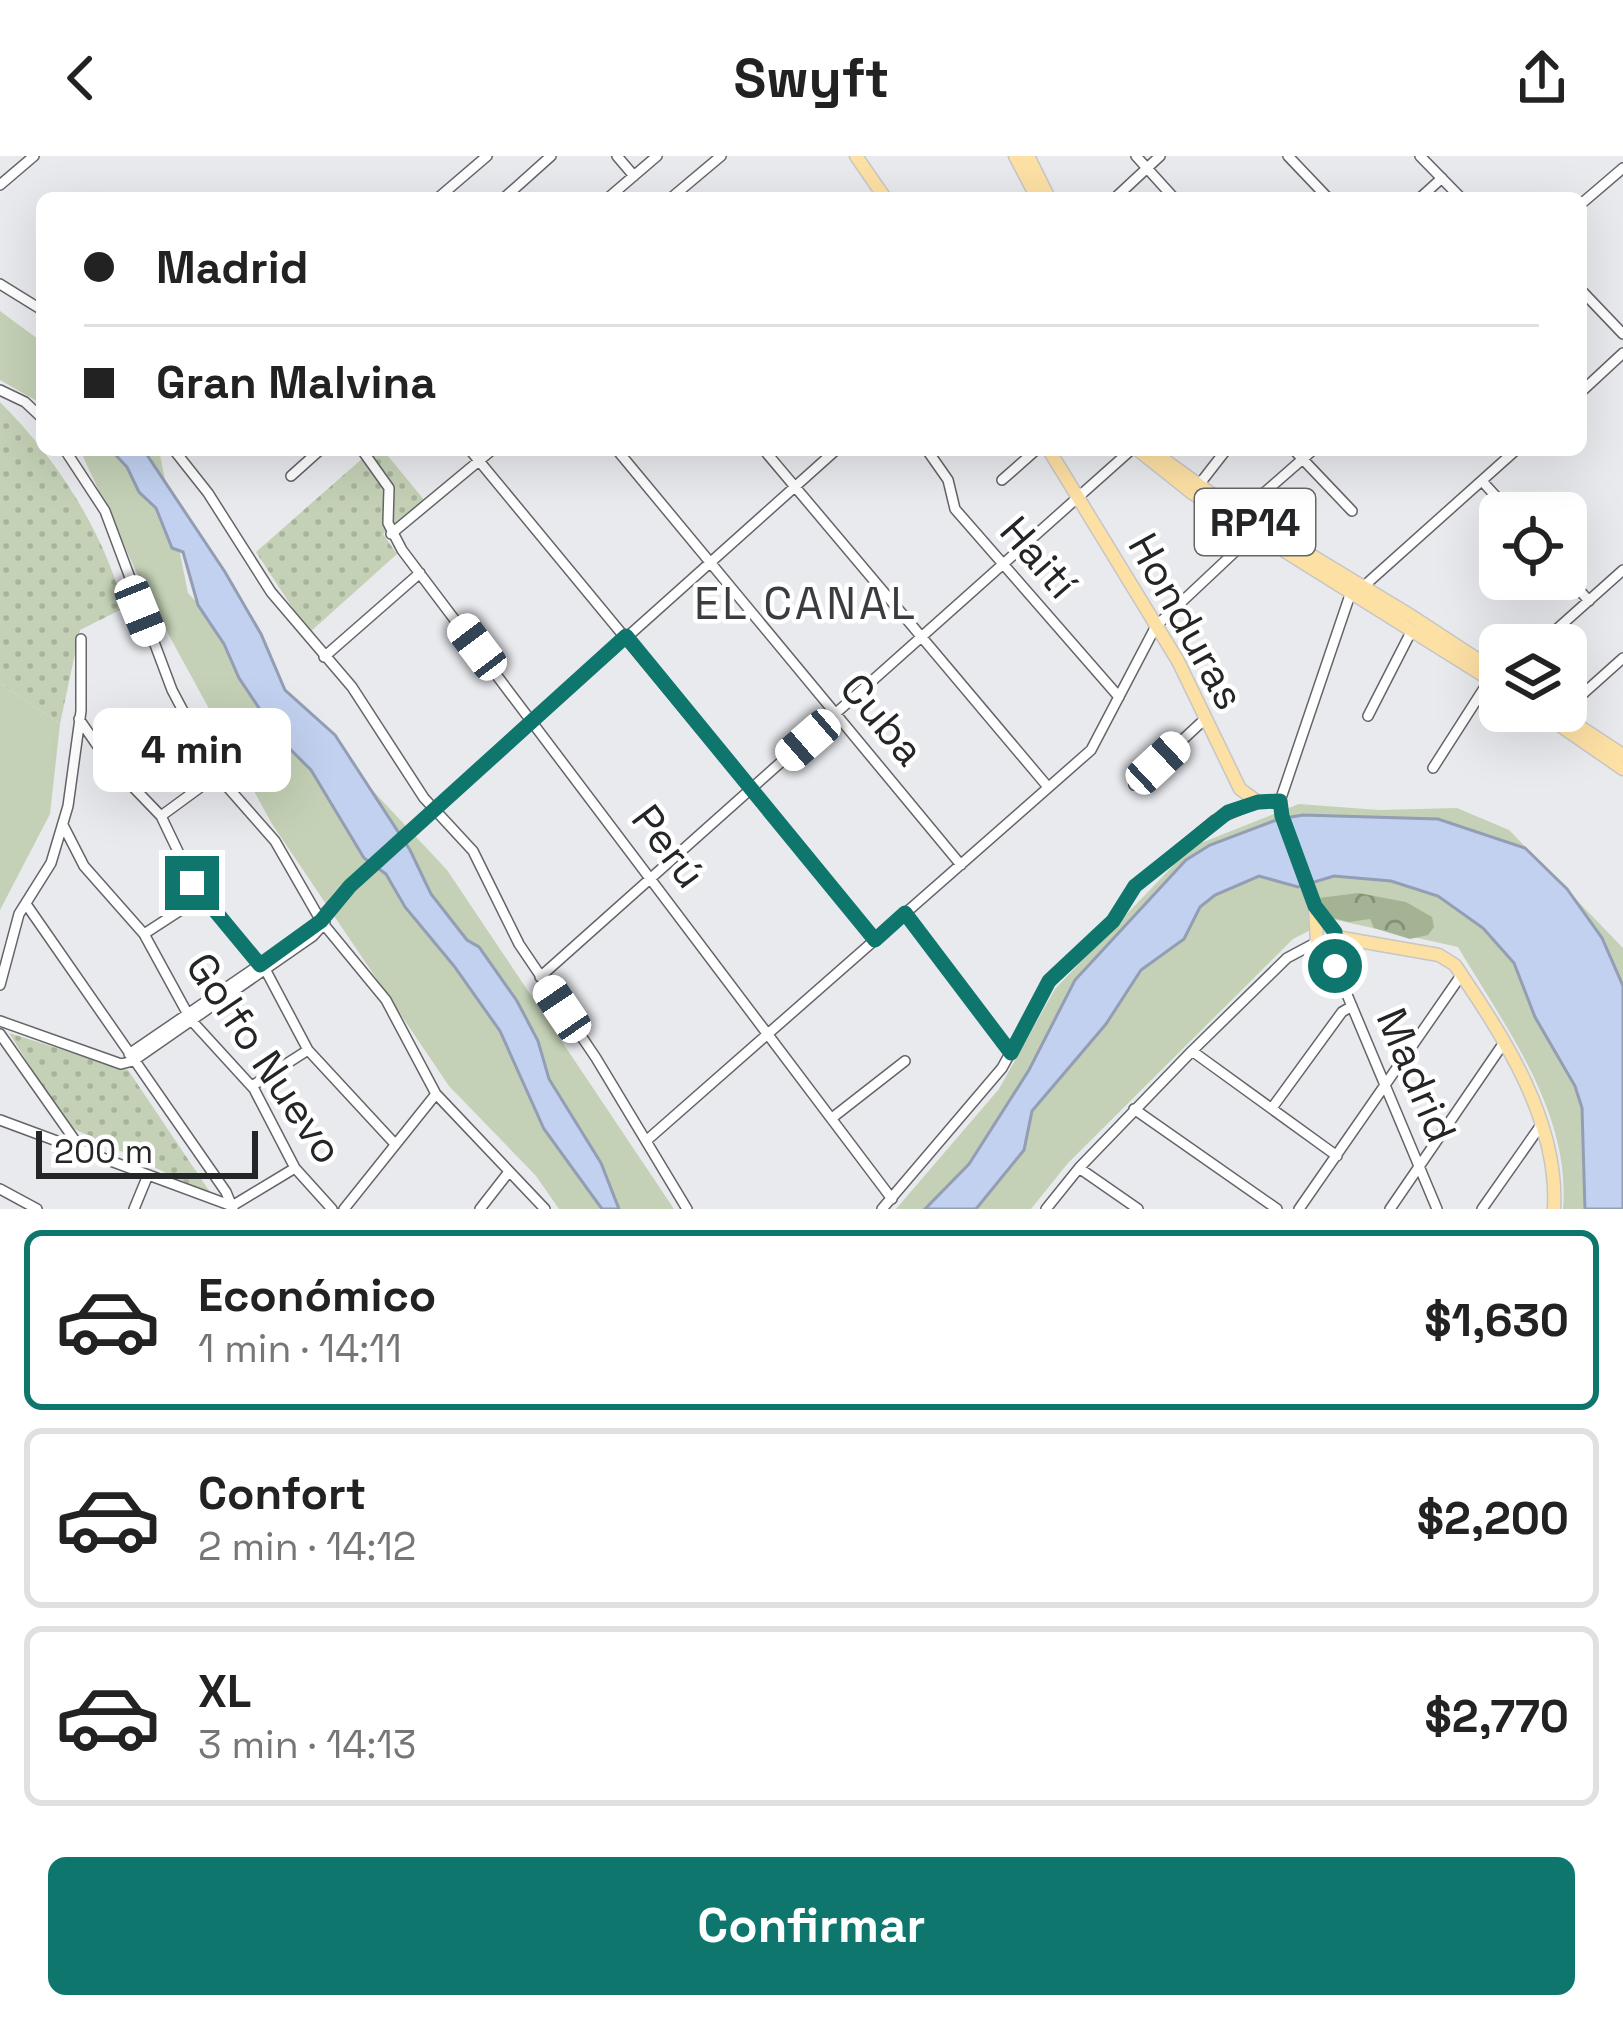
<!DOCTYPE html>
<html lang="es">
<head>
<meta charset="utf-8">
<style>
	body { margin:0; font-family:"Space Grotesk",sans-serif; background:#f2f2f2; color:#222; height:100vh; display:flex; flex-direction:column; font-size:45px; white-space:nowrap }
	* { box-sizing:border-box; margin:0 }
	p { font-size:39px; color:#767676 }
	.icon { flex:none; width:66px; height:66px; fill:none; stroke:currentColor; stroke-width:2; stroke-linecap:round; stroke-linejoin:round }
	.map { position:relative; height:1053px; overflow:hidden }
	.details { display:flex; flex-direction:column; background:#fff; flex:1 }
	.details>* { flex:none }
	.hud { position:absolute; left:36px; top:36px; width:1551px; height:264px; border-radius:18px; box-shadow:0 12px 48px #0002; display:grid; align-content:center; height:264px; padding:0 48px; background:#fff }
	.fabs { position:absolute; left:1479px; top:336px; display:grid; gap:24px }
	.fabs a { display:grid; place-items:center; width:108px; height:108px; border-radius:18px; background:#fff; box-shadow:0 12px 48px #0002; font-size:60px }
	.scale { position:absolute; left:36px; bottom:30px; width:222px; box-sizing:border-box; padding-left:12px; border:6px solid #242526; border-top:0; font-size:33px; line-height:42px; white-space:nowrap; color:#242526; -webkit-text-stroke:9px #fff; paint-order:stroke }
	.end { position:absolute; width:54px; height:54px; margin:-27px; border:15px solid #0f766e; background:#fff; box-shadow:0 0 0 6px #fff }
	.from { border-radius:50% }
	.bubble { position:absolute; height:84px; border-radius:18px; background:#fff; box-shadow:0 12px 48px #0002; font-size:39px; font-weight:700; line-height:84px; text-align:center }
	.car { position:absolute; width:36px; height:72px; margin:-36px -18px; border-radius:15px; box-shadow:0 0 9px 3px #0007; background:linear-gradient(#fff 24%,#345 0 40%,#fff 0 76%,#345 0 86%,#fff 0) }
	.hud b { display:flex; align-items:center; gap:42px; height:114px; font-size:45px }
	.hud b+b { border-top:3px solid #e0e0e0 }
	.hud i { width:30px; height:30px; background:#222 }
	ul { padding:21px 0 0; list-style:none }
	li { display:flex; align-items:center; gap:36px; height:180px; margin:0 24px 18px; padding:0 24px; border:6px solid #e0e0e0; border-radius:18px }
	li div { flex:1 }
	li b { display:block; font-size:45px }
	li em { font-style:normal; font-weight:700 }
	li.on { border-color:#0f766e }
	li>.icon { width:108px; height:108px; stroke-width:1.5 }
	.primary-button { display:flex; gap:24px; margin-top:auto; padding:24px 48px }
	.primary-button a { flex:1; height:138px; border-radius:18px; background:#0f766e; color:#fff; font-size:48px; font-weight:700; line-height:138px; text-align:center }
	header { display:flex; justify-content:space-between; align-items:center; height:156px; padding:0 48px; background:#fff; font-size:54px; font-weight:700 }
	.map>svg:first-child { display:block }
	.grass { fill:#c4d1b6 }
	.forest { fill:url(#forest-crowns) }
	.park { fill:url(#park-dots) }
	.water { fill:#c2d1f0; stroke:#939db3; stroke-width:3 }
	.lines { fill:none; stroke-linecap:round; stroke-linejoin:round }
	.minor-casing { stroke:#656569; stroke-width:12 }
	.major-casing { stroke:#c6c6c7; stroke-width:15 }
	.minor { stroke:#fff; stroke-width:9 }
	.major { stroke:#fde0a4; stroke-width:12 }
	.route { stroke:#0f766e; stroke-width:15 }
	.labels { text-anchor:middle; stroke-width:9; stroke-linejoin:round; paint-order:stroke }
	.shield { fill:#fff; stroke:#666667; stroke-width:3 }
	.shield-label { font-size:39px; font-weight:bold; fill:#242526 }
	.street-label { font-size:42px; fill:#242526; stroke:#fff }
	.neighbourhood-label { font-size:45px; letter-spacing:3px; fill:#3b3c3f; stroke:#fff }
</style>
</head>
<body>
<header><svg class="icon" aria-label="back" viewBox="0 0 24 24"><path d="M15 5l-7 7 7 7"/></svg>Swyft<svg class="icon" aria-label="share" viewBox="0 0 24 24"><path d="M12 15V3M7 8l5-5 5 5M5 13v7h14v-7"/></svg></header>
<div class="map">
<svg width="1623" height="1053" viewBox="0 0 1623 1053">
	<defs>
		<pattern id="forest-crowns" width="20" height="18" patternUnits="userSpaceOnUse" patternTransform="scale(3)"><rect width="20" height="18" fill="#a4b394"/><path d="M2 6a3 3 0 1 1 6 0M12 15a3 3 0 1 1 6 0" fill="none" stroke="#859179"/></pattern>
		<pattern id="park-dots" width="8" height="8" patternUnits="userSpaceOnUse" patternTransform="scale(3)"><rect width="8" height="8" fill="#c4d1b6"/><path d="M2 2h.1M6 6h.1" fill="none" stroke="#a8b39c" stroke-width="1.8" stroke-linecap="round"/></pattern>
	</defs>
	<rect width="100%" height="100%" fill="#e9eaee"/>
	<path class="grass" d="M0,155l42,31v62l-42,-24z
		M80,294h79l29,143 259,277 227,339h-115l-23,-33 -87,-90 -177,-262 -124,-227z
		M0,527l60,41 -10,90 -50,96z
		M1299,648l80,6 78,-2 52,22 114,118v261h-60c8,-97 -58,-182 -105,-262l-126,-28 -39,20 -225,224 -37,46h-135l103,-120 56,-100 136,-142z"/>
	<path class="forest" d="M1358,737l48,9 26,15 2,10 -6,8 -18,4 -36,-11 -4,-9 -21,3 -28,-7 -2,-17z"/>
	<path class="park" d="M0,246c57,57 103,128 124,206l-44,22 -20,94 -60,-41z
		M372,294h11l42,51 -42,33 14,20 -88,79 -53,-81z
		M9,877l119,37 84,125 -144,-69z"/>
	<path class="water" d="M111,294h31l5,5 78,117 36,62 24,56 50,45 75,115 21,44 36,46 12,7 38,54 21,40 11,38 52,84 18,46h-17l-58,-80 -44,-98 -46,-65 -49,-59 -19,-33 -22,-16 -53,-88 -32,-32 -40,-60 -15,-34 -26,-39 -15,-53 -11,-4 -16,-40 -17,-16 -12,-25z
		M1303,659l135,4 87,29 42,41 35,49 21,48v223h-38l-3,-101 -7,-22 -40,-69 -21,-54 -31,-35 -45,-32 -47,-15 -57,-5 -36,11 -39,-11 -44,19 -15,12 -16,32 -43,31 -35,54 -74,87 -8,39 -48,59h-51l44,-45 60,-94 46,-90 111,-120 24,-15 69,-26z"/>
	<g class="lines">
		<g class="minor-casing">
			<path id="minor" d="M617,0l17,20
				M1136,0l38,42
				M1288,0l40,42
				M1420,0l41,42
				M0,29l34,-29
				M438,42l49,-42
				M504,42l47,-42
				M608,42l49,-42
				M671,42l50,-42
				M1115,42l45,-42
				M1420,42l22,-20
				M1581,48l42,-36
				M0,128l42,26
				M1581,134l42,44
				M0,234l25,12 17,16
				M1581,236l42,-39
				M65,294l40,61 67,179 45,85 58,66 46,80 65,79 50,94 109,115
				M174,294l34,43 63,99 81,95 72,111 49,53 46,93 77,114 91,151
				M362,294l27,38 -1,35 14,27 490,649
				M470,294l405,490
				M617,294l344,415
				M764,294l284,337
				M927,294l21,30 7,29 164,188
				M1294,294l58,61
				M291,320l29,-26
				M1002,324l34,-30
				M1482,325l29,32
				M1198,330l28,-36
				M1241,357l72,-63
				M391,378l101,-84
				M1566,419l23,26
				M1539,489l84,-75
				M324,501l96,-84
				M1566,553l57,-51
				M1368,560l44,-86
				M79,563l29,42 53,55 36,75 68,78 43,81 87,94
				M1433,612l57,-89
				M1134,629l72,-67
				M161,660l56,-41
				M1282,660l-2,-15 71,-209 13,-6 152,-136
				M63,669l21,41 60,68 47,86 63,69 41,79 37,41
				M26,748l200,288 7,17
				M905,757l106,140
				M144,778l57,-37
				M1322,790l13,20 102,243
				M540,821l591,-527
				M0,829l19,-71 32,-51 17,-57 13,-95v-72
				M0,865l121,43 12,-3
				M0,878l81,115
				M1192,895l145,105
				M129,898l180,-123 41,-46 486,-435
				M133,905l180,-125 12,-13
				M252,930l56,-36
				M1272,952l70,-96 10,-6
				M1134,953l143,100
				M832,962l73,-57
				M0,964l232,86
				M646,985l445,-391 65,-124 100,-94
				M1079,1012l59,41
				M0,1033l37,20
				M232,1050l63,-38
				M134,1053l14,-34
				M344,1053l92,-115
				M480,1053l28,-36
				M882,1053l120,-141 48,-87 63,-60 22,-35 80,-66 43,-18
				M1046,1053l33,-41 113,-117 95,-93 30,-16
				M1299,1053l163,-235
				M1390,1053l113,-165
				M1482,1053l59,-84"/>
		</g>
		<g class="major-casing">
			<path id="major" d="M856,0l29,42
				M1015,0l22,42
				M1028,0l21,42
				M1049,294l129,211 62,128 18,13 22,-1
				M1138,294l54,43 308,193
				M1151,294l69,50 193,117 87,57
				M1539,555l84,58
				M1556,555l67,44
				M1282,660l33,90 2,36 14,4 5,-11 -21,-29
				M1336,781l103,18 16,10c48,71 104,155 99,244"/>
		</g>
		<use href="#minor" class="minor"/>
		<use href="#major" class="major"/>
	</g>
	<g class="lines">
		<path class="route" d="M192,727l68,82 61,-44 29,-35 276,-250 249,304 30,-27 106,140 38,-72 64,-60 22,-35 93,-74 30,-10 22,-1 2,15 33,90 20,26v34"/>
	</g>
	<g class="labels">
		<rect class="shield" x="1195" y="333" width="120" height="66" rx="9"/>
		<g class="shield-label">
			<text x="1255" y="380">RP14</text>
		</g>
		<g class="street-label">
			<text transform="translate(1039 401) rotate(49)" y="15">Haití</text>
			<text transform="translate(1187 465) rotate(61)" y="15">Honduras</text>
			<text transform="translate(883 563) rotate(50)" y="15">Cuba</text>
			<text transform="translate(669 690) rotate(53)" y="15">Perú</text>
			<text transform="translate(265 902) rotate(56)" y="15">Golfo Nuevo</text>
			<text transform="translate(1417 919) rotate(67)" y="15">Madrid</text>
		</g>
		<g class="neighbourhood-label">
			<text x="806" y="463">EL CANAL</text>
		</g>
	</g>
</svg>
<div class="fabs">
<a><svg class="icon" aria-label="locate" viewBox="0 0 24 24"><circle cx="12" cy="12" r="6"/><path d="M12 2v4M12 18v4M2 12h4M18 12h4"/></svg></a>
<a><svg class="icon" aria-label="layers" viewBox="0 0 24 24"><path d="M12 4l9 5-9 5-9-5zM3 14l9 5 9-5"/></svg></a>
</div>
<div class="scale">200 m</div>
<i class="end from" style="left:1335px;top:810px"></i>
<i class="end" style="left:192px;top:727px"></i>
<div class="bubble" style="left:93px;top:552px;width:198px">4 min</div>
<i class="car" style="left:140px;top:455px;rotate:158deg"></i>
<i class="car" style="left:477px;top:491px;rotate:323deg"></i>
<i class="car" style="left:808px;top:584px;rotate:229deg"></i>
<i class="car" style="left:1158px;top:607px;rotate:47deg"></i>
<i class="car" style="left:562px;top:853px;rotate:326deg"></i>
<div class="hud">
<b><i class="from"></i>Madrid</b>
<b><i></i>Gran Malvina</b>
</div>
</div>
<section class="details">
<ul>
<li class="on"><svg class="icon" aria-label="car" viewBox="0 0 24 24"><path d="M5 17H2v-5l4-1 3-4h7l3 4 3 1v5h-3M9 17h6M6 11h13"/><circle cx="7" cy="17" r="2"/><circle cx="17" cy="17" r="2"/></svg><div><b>Económico</b><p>1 min · 14:11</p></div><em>$1,630</em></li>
<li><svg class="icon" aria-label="car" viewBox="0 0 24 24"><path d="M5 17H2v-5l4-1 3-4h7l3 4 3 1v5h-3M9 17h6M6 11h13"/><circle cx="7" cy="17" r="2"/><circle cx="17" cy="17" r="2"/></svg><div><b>Confort</b><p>2 min · 14:12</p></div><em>$2,200</em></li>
<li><svg class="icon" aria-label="car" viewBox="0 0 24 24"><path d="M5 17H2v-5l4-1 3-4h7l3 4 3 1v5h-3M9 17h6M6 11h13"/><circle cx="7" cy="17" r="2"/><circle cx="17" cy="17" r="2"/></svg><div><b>XL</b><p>3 min · 14:13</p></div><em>$2,770</em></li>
</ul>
<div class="primary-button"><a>Confirmar</a></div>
</section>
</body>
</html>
